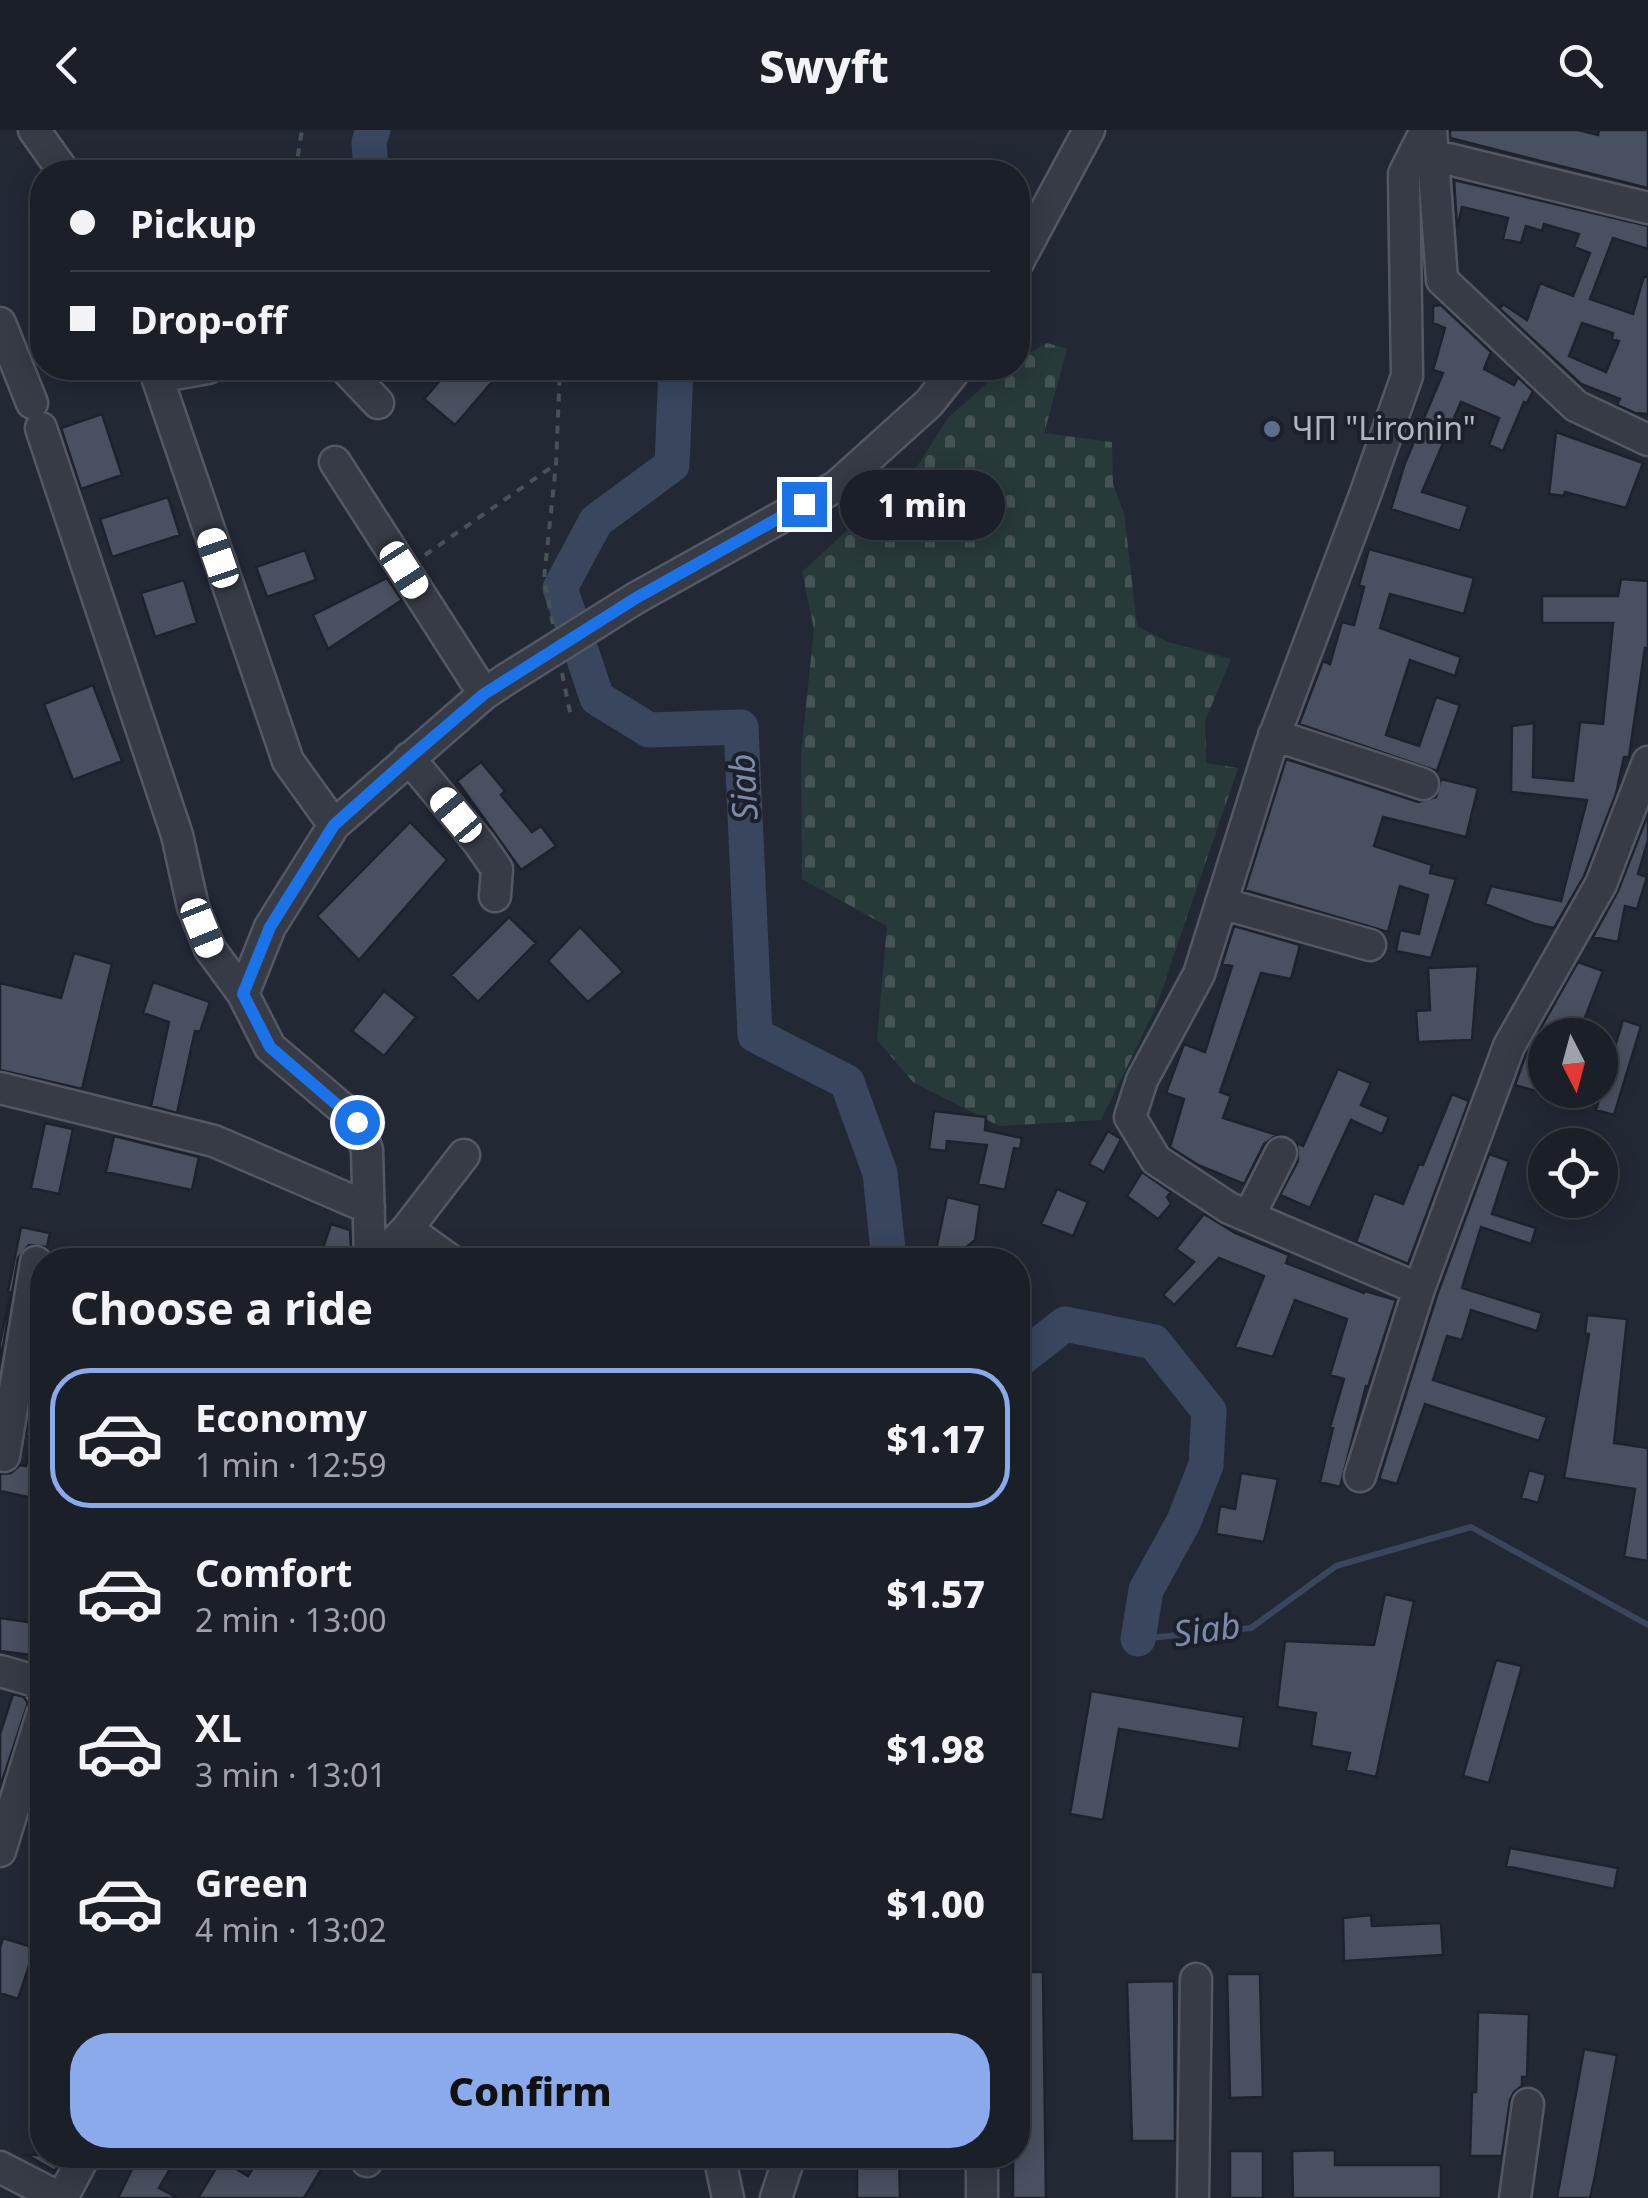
<!DOCTYPE html>
<html lang="en">
<head>
<meta charset="utf-8">
<style>
	body { margin:0; font-family:"Noto Sans",sans-serif; background:#232730; color:#f1f3f6; height:100vh; display:flex; flex-direction:column; font-size:38px; white-space:nowrap }
	* { box-sizing:border-box; margin:0 }
	p { font-size:32px; color:#9fa2a8 }
	.icon { flex:none; width:55px; height:55px; fill:none; stroke:currentColor; stroke-width:2; stroke-linecap:round; stroke-linejoin:round }
	.map { position:relative; flex:1; overflow:hidden }
	.details { position:absolute; left:30px; top:1118px; width:1000px; height:920px; display:flex; flex-direction:column; background:#1a1f28; border-radius:40px; box-shadow:0 5px 25px #0003,0 0 0 2px #383d45 }
	.details>* { flex:none }
	.banner { position:absolute; left:30px; top:30px; width:1000px; height:220px; border-radius:40px; box-shadow:0 5px 25px #0003,0 0 0 2px #383d45; display:grid; align-content:center; height:220px; padding:0 40px; background:#1a1f28 }
	.needle { width:65px; rotate:174deg }
	.buttons { position:absolute; left:1528px; top:888px; display:grid; gap:20px }
	.buttons a { display:grid; place-items:center; width:90px; height:90px; border-radius:50%; background:#1a1f28; box-shadow:0 5px 25px #0003,0 0 0 2px #383d45; font-size:50px }
	.end { position:absolute; width:45px; height:45px; margin:-22px; border:12px solid #1a73e8; background:#fff; box-shadow:0 0 0 5px #fff }
	.from { border-radius:50% }
	.bubble { position:absolute; height:70px; border-radius:35px; background:#1a1f28; box-shadow:0 5px 25px #0003,0 0 0 2px #383d45; font-size:32px; font-weight:800; line-height:70px; text-align:center }
	.car { position:absolute; width:30px; height:60px; margin:-30px -15px; border-radius:12px; box-shadow:0 0 8px 2px #0007; background:linear-gradient(#fff 24%,#345 0 40%,#fff 0 76%,#345 0 86%,#fff 0) }
	.banner b { display:flex; align-items:center; gap:35px; height:95px; font-size:38px }
	.banner b+b { border-top:2px solid #383d45 }
	.banner i { width:25px; height:25px; background:#f1f3f6 }
	ul { padding:0; list-style:none }
	li { display:flex; align-items:center; gap:30px; height:140px; margin:0 20px 15px; padding:0 20px; border:5px solid transparent; border-radius:40px }
	li div { flex:1 }
	li b { display:block; font-size:38px }
	li em { font-style:normal; font-weight:800 }
	li.selected { border-color:#8baaec }
	li>.icon { width:90px; height:90px; stroke-width:1.5 }
	h2 { padding:0 40px; font-size:45px; line-height:120px }
	.action { display:flex; gap:20px; margin-top:auto; padding:20px 40px }
	.action a { flex:1; height:115px; border-radius:40px; background:#8baaec; color:#111; font-size:40px; font-weight:800; line-height:115px; text-align:center }
	header { display:flex; justify-content:space-between; align-items:center; height:130px; padding:0 40px; background:#1a1f28; font-size:45px; font-weight:800 }
	.map>svg:first-child { display:block }
	.cemetery { fill:url(#cemetery-stones) }
	.lines { fill:none; stroke-linecap:round; stroke-linejoin:round }
	.stream { stroke:#39465d; stroke-width:6 }
	.river { stroke:#39465d; stroke-width:35 }
	.building { fill:#49505f; stroke:#1d222d; stroke-width:2.5; fill-rule:evenodd }
	.minor-casing { stroke:#535964; stroke-width:35 }
	.path { stroke:#465458; stroke-width:4; stroke-dasharray:8 8; stroke-linecap:butt }
	.minor { stroke:#363b46; stroke-width:30 }
	.minor-bridge-casing { stroke:#535964; stroke-width:35; stroke-linecap:butt }
	.minor-bridge { stroke:#363b46; stroke-width:30 }
	.route { stroke:#1a73e8; stroke-width:12 }
	.service-dot { fill:#5c6f8a; stroke:#1b202b; stroke-width:4 }
	.labels { text-anchor:middle; stroke-width:8; stroke-linejoin:round; paint-order:stroke }
	.poi-label { font-size:32px; fill:#b0b6c3; stroke:#1b202b; text-anchor:start }
	.water-label { font-size:35px; font-style:italic; fill:#7b8ba8; stroke:#1b202b }
</style>
</head>
<body>
<header><svg class="icon" aria-label="back" viewBox="0 0 24 24"><path d="M15 5l-7 7 7 7"/></svg>Swyft<svg class="icon" aria-label="search" viewBox="0 0 24 24"><circle cx="10" cy="10" r="6"/><path d="M15 15l6 6"/></svg></header>
<div class="map">
<svg width="1648" height="2068" viewBox="0 0 1648 2068">
	<defs>
		<pattern id="cemetery-stones" width="16" height="16" patternUnits="userSpaceOnUse" patternTransform="scale(2.5)"><rect width="16" height="16" fill="#28393a"/><path d="M2 7V4a2 2 0 0 1 4 0v3zM10 15v-3a2 2 0 0 1 4 0v3z" fill="#455355"/></pattern>
	</defs>
	<rect width="100%" height="100%" fill="#222935"/>
	<path class="cemetery" d="M1047,213l20,6 -23,84 68,9 1,42 11,29 13,113 31,16 63,17 -26,62 1,42 32,5 -82,239 -55,113 -102,6 -86,-44 -36,-42 10,-114 -85,-47 -1,-126 13,-124 -12,-57 116,-107 30,-47 56,-50h14v-9z"/>
	<g class="lines">
		<path class="stream" d="M1138,1509l113,-11 85,-62 135,-39 177,98"/>
		<path class="river" d="M371,42l-2,-30 4,-12
			M676,238l-4,97 -76,56 -36,67 37,110 52,32 92,-3 14,308 92,47 33,91 9,87
			M1018,1231l47,-37 89,18 55,69 -3,54 -22,56 -38,69 -8,49"/>
	</g>
	<path class="building" d="M1450,0h128l20,5 1,-5h49v58l-198,-50z
		M1454,50l194,46v23l-35,-11 -23,61 43,15 11,-38 4,1v137l-13,-1 -18,-8 3,-6 -39,-15 -81,-75 3,-5 24,16 13,-37 33,13 17,-43 -16,-6 5,-13 -35,-10 -2,7 -16,-5 -5,17 -18,-4 5,-21 -46,-11 -5,21zM1582,193l31,10 -1,6 7,2 -13,31 -37,-16z
		M1441,175l50,47 -7,17 30,16 4,-8 15,14 -6,12 -3,-1 -21,49 -14,-6 10,-27 -38,-16 -39,90 46,14 -8,25 -69,-22 14,-46 38,-90 -10,-3 12,-42 -12,-5v-17z
		M451,238h23l18,14 -37,43 -31,-26z
		M102,284l20,61 -41,14 -20,-61z
		M1556,302l87,31 -17,45 -61,-16 -1,4 -15,-2z
		M168,367l12,38 -68,22 -12,-38z
		M1369,419l105,29 -10,36 -74,-20 -10,34 81,29 -6,19 -45,-16 -24,75 33,11 17,-49 24,8 -23,66 -138,-47 24,-63 7,3 12,-42 12,3 10,-38 -5,-2z
		M305,420l11,30 -49,17 -11,-30z
		M387,448l15,22 -74,49 -15,-34z
		M1621,449l27,2v68l-3,-1 -16,109h-5l-8,37 -32,82 -30,52 -19,-4 -50,-20 6,-18 70,15 26,-101 -76,-8 1,-66 22,-3 -1,54 40,4 7,-59 23,2 10,-101h-71v-27h76z
		M184,450l13,43 -42,14 -14,-44z
		M93,555l29,76 -49,19 -29,-76z
		M1286,629l132,43 18,-5 5,-18 37,9 -12,49 -83,-20 -9,29 58,19 -2,8 26,6 -25,79 -35,-7 4,-21 19,4 9,-39 -28,-9 -12,46 -143,-42z
		M481,632l24,29 -4,4 31,37 9,-6 15,20 -35,24 -64,-89z
		M1648,684v26l-10,34 9,3 -10,32 -12,-3 -7,36 -25,-5 25,-46z
		M410,692l37,38 -88,100 -42,-44z
		M509,787l27,26 -58,59 -27,-27z
		M1234,796l66,19 -9,34 -30,-6 -41,119 11,4 -8,22 54,17 -13,9 -20,40 -46,-19 -28,-18 14,-48 -18,-6 18,-49 21,8 27,-86 -10,-2z
		M580,797l43,45 -35,30 -40,-41z
		M74,823l38,11 -30,125 -82,-19v-87l61,15z
		M1578,832l25,9 -20,52 -5,-2 -3,14h-30v35l-6,22 -24,-7 11,-31z
		M1478,836l-6,74 -54,2 -2,-31 14,-1 -2,-42z
		M153,852l57,20 -10,30 -5,-1 -18,82 -26,-7 18,-84 -26,-9z
		M384,861l32,26 -32,39 -32,-25z
		M1623,890l18,6 -27,89 -18,-5z
		M1338,939l33,14 -10,22 28,12 -7,17 -31,-14 -41,88 -30,-13 18,-34 -1,-18 6,3z
		M1452,964l17,7 -61,163 -52,-22 18,-49 29,11 16,-40 4,1z
		M934,981l52,6 -1,13 37,8 -2,11 -6,-1 -9,42 -27,-6 9,-39 -40,-4 -1,10 -17,-2z
		M45,993l28,6 -14,65 -28,-6z
		M1108,1001l13,8 -17,33 -15,-8z
		M114,1006l85,21 -7,33 -86,-18z
		M1489,1024l20,7 -17,53 44,14 -5,16 -50,-17 -19,61 80,25 -5,18 -66,-21 -9,30 -15,-4 -14,44 114,37 -8,24 -114,-37 -28,80 -18,-5 58,-184z
		M1142,1042l29,20 -4,5 4,7 -13,15 -31,-23z
		M1057,1059l31,13 -15,34 -32,-12z
		M947,1067l33,8 -5,35 -12,10h-27z
		M1204,1084l31,19 54,22 -3,8 78,30 1,-2 31,9 -28,87 -2,-1 -26,101 -20,-5 13,-54 -3,-1 14,-48 -14,-4 17,-56 -52,-19 -22,57 -38,-10 29,-71 -45,-18 -45,47 -11,-10 31,-33 -18,-13z
		M331,1094l19,6 1,18 -4,12h-28z
		M21,1097l29,6 -3,14 -18,-2 -11,13 -18,107v-22l11,-51 -3,-1z
		M1587,1185l40,4 -13,124 34,5v113l-24,-4 11,-68 -71,-11 25,-144 -4,-1z
		M42,1208v162l-42,-9v-17l11,-1 9,-8 6,1 6,-29 -6,-2z
		M1529,1340l17,5 -8,28 -17,-5z
		M1241,1343l37,6 -14,63 -48,-8 4,-28 15,3z
		M1385,1464l29,7 -38,176 -30,-7 4,-17 -39,-7 5,-33 -39,-6 8,-66 89,4z
		M0,1488l42,6 -3,32 -39,-5z
		M1496,1530l26,6 -33,117 -26,-7z
		M1091,1561l153,26 -5,32 -120,-20 -16,91 -33,-6z
		M13,1564l11,3 4,6 -28,84v-53z
		M1510,1718l108,20 -4,21 -108,-23z
		M1371,1785l1,11 69,-3 2,32 -99,6 -1,-43z
		M3,1808l32,10 -17,51 -18,-6v-45z
		M1018,1842h25l3,226h-33v-43h5z
		M1227,1844h33l3,123 -33,1z
		M1174,1851l1,160h-43l-5,-159z
		M1478,1882l51,2 -2,63h-5v9l-8,6 -4,8 -8,56h-32l2,-64h4z
		M1584,1919l33,6 -22,121 -5,22h-33z
		M1335,2020v15h106v33h-148l-1,-47z
		M1230,2021h33v47h-33z
		M27,2025h37l-9,16z
		M139,2025h39l-19,33 19,10h-60z
		M262,2025h68l-26,43h-106l23,-38 27,16z
		M857,2025h42l1,43h-43z"/>
	<g class="lines">
		<g class="minor-casing">
			<path id="minor" d="M34,0l30,42
				M1431,0l11,150 134,126 72,34
				M1432,25l216,53
				M1018,132l71,-132
				M0,193l32,80
				M154,238l134,393 46,64
				M345,238l33,35
				M157,247l51,-9
				M41,298l136,407 16,72 17,42 33,45
				M335,332l149,232
				M636,468l201,-112 92,-83 28,-35
				M1274,605l149,49
				M409,628l70,85 18,26 -2,27
				M1221,773l149,42
				M0,958l214,53 155,67
				M1249,1086l32,-63
				M407,1099l57,-74
				M370,1130l-3,-110 -10,-29 -87,-74 -27,-53 27,-67 64,-102 150,-131 21,-14
				M377,1130l30,-31 43,31
				M1419,1159l-190,-81 -73,-48 -26,-43 12,-37 57,-106 72,-229 94,-250 42,-119 -3,-202 22,-44
				M0,1325l4,1 32,-194
				M1360,1346l59,-187 90,-243 92,-162 47,-122
				M0,1541l35,10 7,10
				M0,1721l42,-136
				M364,2025l3,6
				M719,2025l9,43
				M0,2037l60,31
				M62,2068l23,-43
				M776,2068l14,-43
				M982,2068v-43
				M1193,2068l3,-219
				M1515,2068l13,-94"/>
		</g>
		<path class="path" d="M299,42l-2,-11 5,-31
			M425,425l131,-91
			M553,494l-9,-45 12,-115 4,-96
			M562,543l9,44"/>
		<use href="#minor" class="minor"/>
		<g class="minor-bridge-casing">
			<path id="minor-bridge" d="M505,550l131,-82"/>
		</g>
		<use href="#minor-bridge" class="minor-bridge"/>
	</g>
	<g class="lines">
		<path class="route" d="M357,992l-87,-75 -27,-53 27,-67 64,-102 75,-67 75,-64 152,-96 168,-94"/>
	</g>
	<circle class="service-dot" cx="1272" cy="299" r="10"/>
	<g class="labels">
		<g class="poi-label">
			<text x="1292" y="310">ЧП "Lironin"</text>
		</g>
		<g class="water-label">
			<text transform="translate(744 657) rotate(-93)" y="12">Siab</text>
			<text transform="translate(1207 1500) rotate(-8)" y="12">Siab</text>
		</g>
	</g>
</svg>
<div class="buttons">
<a><svg class="needle" viewBox="-14 -14 28 28"><path d="M0-13l5 13h-10z" fill="#e53935"/><path d="M0 13l5-13h-10z" fill="#9fa2a8"/></svg></a>
<a><svg class="icon" aria-label="locate" viewBox="0 0 24 24"><circle cx="12" cy="12" r="6"/><path d="M12 2v4M12 18v4M2 12h4M18 12h4"/></svg></a>
</div>
<i class="end from" style="left:357px;top:992px"></i>
<i class="end" style="left:804px;top:374px"></i>
<div class="bubble" style="left:840px;top:340px;width:165px">1 min</div>
<i class="car" style="left:218px;top:428px;rotate:341deg"></i>
<i class="car" style="left:404px;top:440px;rotate:147deg"></i>
<i class="car" style="left:456px;top:685px;rotate:320deg"></i>
<i class="car" style="left:202px;top:798px;rotate:158deg"></i>
<div class="banner">
<b><i class="from"></i>Pickup</b>
<b><i></i>Drop-off</b>
</div>
<section class="details">
<h2>Choose a ride</h2>
<ul>
<li class="selected"><svg class="icon" aria-label="car" viewBox="0 0 24 24"><path d="M5 17H2v-5l4-1 3-4h7l3 4 3 1v5h-3M9 17h6M6 11h13"/><circle cx="7" cy="17" r="2"/><circle cx="17" cy="17" r="2"/></svg><div><b>Economy</b><p>1 min · 12:59</p></div><em>$1.17</em></li>
<li><svg class="icon" aria-label="car" viewBox="0 0 24 24"><path d="M5 17H2v-5l4-1 3-4h7l3 4 3 1v5h-3M9 17h6M6 11h13"/><circle cx="7" cy="17" r="2"/><circle cx="17" cy="17" r="2"/></svg><div><b>Comfort</b><p>2 min · 13:00</p></div><em>$1.57</em></li>
<li><svg class="icon" aria-label="car" viewBox="0 0 24 24"><path d="M5 17H2v-5l4-1 3-4h7l3 4 3 1v5h-3M9 17h6M6 11h13"/><circle cx="7" cy="17" r="2"/><circle cx="17" cy="17" r="2"/></svg><div><b>XL</b><p>3 min · 13:01</p></div><em>$1.98</em></li>
<li><svg class="icon" aria-label="car" viewBox="0 0 24 24"><path d="M5 17H2v-5l4-1 3-4h7l3 4 3 1v5h-3M9 17h6M6 11h13"/><circle cx="7" cy="17" r="2"/><circle cx="17" cy="17" r="2"/></svg><div><b>Green</b><p>4 min · 13:02</p></div><em>$1.00</em></li>
</ul>
<div class="action"><a>Confirm</a></div>
</section>
</div>
</body>
</html>
